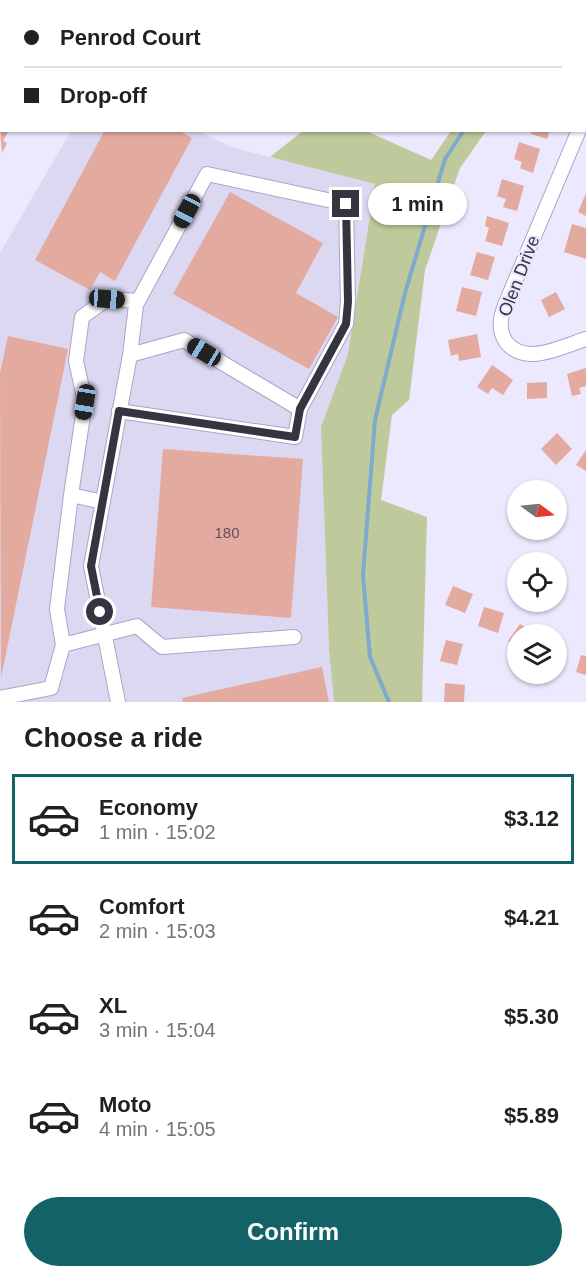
<!DOCTYPE html>
<html lang="en">
<head>
<meta charset="utf-8">
<style>
	body { margin:0; font-family:Helvetica,sans-serif; background:#f2f2f2; color:#202124; height:100vh; display:flex; flex-direction:column; font-size:22px; white-space:nowrap }
	* { box-sizing:border-box; margin:0 }
	p { font-size:20px; color:#757577 }
	.icon { flex:none; width:33px; height:33px; fill:none; stroke:currentColor; stroke-width:2; stroke-linecap:round; stroke-linejoin:round }
	.map { position:relative; height:702px; overflow:hidden }
	.panel { display:flex; flex-direction:column; background:#fff; flex:1 }
	.panel>* { flex:none }
	.guide { position:absolute; left:0px; top:0px; width:586px; height:132px; box-shadow:0 2px 4px #0004; display:grid; align-content:center; height:132px; padding:0 24px; background:#fff }
	.needle { width:39px; rotate:105deg }
	.tools { position:absolute; left:507px; top:480px; display:grid; gap:12px }
	.tools a { display:grid; place-items:center; width:60px; height:60px; border-radius:50%; background:#fff; box-shadow:0 2px 4px #0004; font-size:30px }
	.end { position:absolute; width:27px; height:27px; margin:-14px; border:8px solid #373442; background:#fff; box-shadow:0 0 0 3px #fff }
	.from { border-radius:50% }
	.bubble { position:absolute; height:42px; border-radius:21px; background:#fff; box-shadow:0 2px 4px #0004; font-size:20px; font-weight:700; line-height:42px; text-align:center }
	.car { position:absolute; width:18px; height:36px; margin:-18px -9px; border-radius:8px; box-shadow:0 0 4px 2px #0007; background:linear-gradient(#222 24%,#8ab4d8 0 40%,#222 0 76%,#8ab4d8 0 86%,#222 0) }
	.guide b { display:flex; align-items:center; gap:21px; height:57px; font-size:22px }
	.guide b+b { border-top:2px solid #e0e0e0 }
	.guide i { width:15px; height:15px; background:#202124 }
	ul { padding:0; list-style:none }
	li { display:flex; align-items:center; gap:18px; height:90px; margin:0 12px 9px; padding:0 12px; border:3px solid transparent; border-radius:0px }
	li div { flex:1 }
	li b { display:block; font-size:22px }
	li em { font-style:normal; font-weight:700 }
	li.active { border-color:#126267 }
	li>.icon { width:54px; height:54px; stroke-width:1.5 }
	h2 { padding:0 24px; font-size:27px; line-height:72px }
	.button { display:flex; gap:12px; margin-top:auto; padding:12px 24px }
	.button a { flex:1; height:69px; border-radius:36px; background:#126267; color:#fff; font-size:24px; font-weight:700; line-height:69px; text-align:center }
	.map>svg:first-child { display:block }
	.built { fill:#ddd8f1 }
	.green { fill:#beca9b }
	.lines { fill:none; stroke-linecap:round; stroke-linejoin:round }
	.stream { stroke:#7eaacd; stroke-width:4 }
	.building { fill:#e3aaa0 }
	.minor-casing { stroke:#aba4c6; stroke-width:16 }
	.minor { stroke:#fff; stroke-width:14 }
	.route { stroke:#373442; stroke-width:8 }
	.labels { text-anchor:middle; stroke-width:4.5; stroke-linejoin:round; paint-order:stroke }
	.number-label { font-size:15px; fill:#62525a }
	.street-label { font-size:18px; fill:#373442; stroke:#ece8fe }
</style>
</head>
<body>
<div class="map">
<svg width="586" height="702" viewBox="0 0 586 702">
	<rect width="100%" height="100%" fill="#ece8fe"/>
	<path class="built" d="M71,131h128l32,16 144,37 -27,170 -27,73 8,222 5,53h-334v-449z"/>
	<path class="green" d="M364,130l67,30 20,-29h35l-26,37 -35,102 -16,130 -17,15 -11,85 46,17 -5,185h-88l-5,-53 -8,-222 27,-73 27,-170 -105,-27 33,-26z"/>
	<g class="lines">
		<path class="stream" d="M552,2l1,-2
			M389,702l-19,-45 -7,-82 12,-155 30,-127 40,-134 19,-29"/>
	</g>
	<path class="building" d="M0,130h9l-6,11 4,2 -5,10z
		M105,130h73l14,8 -77,143 -15,-9 -10,18 -55,-30z
		M532,130h18l-3,9 -16,-5z
		M519,142l21,7 -7,24 -13,-5 2,-6 -8,-3z
		M502,179l22,7 -7,25 -14,-4 3,-8 -9,-3z
		M230,192l93,51 -27,50 42,24 -29,52 -136,-75z
		M586,193v23l-8,-4z
		M487,216l22,7 -7,23 -17,-5 4,-13 -4,-2z
		M572,224l14,4v31l-22,-7z
		M477,252l18,5 -7,23 -18,-5z
		M462,287l20,5 -6,24 -20,-5z
		M556,292l9,17 -16,8 -8,-17z
		M477,334l4,23 -22,4 -1,-7 -7,2 -3,-16z
		M8,336l60,13 -67,329 -1,-305z
		M492,365l21,15 -10,15 -11,-7 -4,6 -11,-7z
		M586,368v18l-7,2 2,6 -9,2 -5,-22z
		M547,382v16l-20,1v-16z
		M557,433l15,16 -16,16 -15,-16z
		M163,449l140,10 -12,159 -140,-11z
		M586,450v21l-10,-6z
		M453,586l20,8 -8,19 -20,-8z
		M484,607l20,6 -6,20 -20,-7z
		M520,624l16,10h-18v13l-10,-6z
		M446,640l17,4 -6,21 -17,-4z
		M556,649l10,3 -5,20 -5,-1z
		M581,655l5,1v19l-10,-3z
		M322,667l7,35h-146l-1,-4z
		M445,683l20,2 -1,17h-20z"/>
	<g class="lines">
		<g class="minor-casing">
			<path id="minor" d="M182,0l2,2
				M23,2l1,-2
				M398,2l3,-2
				M0,45l2,-3
				M585,117l1,-2
				M579,130l-74,175c-5,13 -7,25 1,37 19,25 57,4 80,-3
				M119,411l176,26 5,-28 -116,-69 -54,15
				M71,495l14,-93 -9,-41 6,-44 25,-18 31,2
				M63,645l-6,-36 14,-114 32,7
				M0,698l51,-10 12,-43 74,-19 25,21 132,-10
				M118,702l-27,-136 39,-211 6,-50 71,-131 139,30 2,98 -2,22 -46,85"/>
		</g>
		<use href="#minor" class="minor"/>
	</g>
	<g class="lines">
		<path class="route" d="M100,612l-9,-46 28,-155 176,26 5,-28 46,-85 2,-22 -2,-98"/>
	</g>
	<g class="labels">
		<g class="number-label">
			<text x="227" y="538">180</text>
		</g>
		<g class="street-label">
			<text transform="translate(519 276) rotate(-69)" y="6">Olen Drive</text>
		</g>
	</g>
</svg>
<div class="tools">
<a><svg class="needle" viewBox="-14 -14 28 28"><path d="M0-13l5 13h-10z" fill="#e53935"/><path d="M0 13l5-13h-10z" fill="#757577"/></svg></a>
<a><svg class="icon" aria-label="locate" viewBox="0 0 24 24"><circle cx="12" cy="12" r="6"/><path d="M12 2v4M12 18v4M2 12h4M18 12h4"/></svg></a>
<a><svg class="icon" aria-label="layers" viewBox="0 0 24 24"><path d="M12 4l9 5-9 5-9-5zM3 14l9 5 9-5"/></svg></a>
</div>
<i class="end from" style="left:100px;top:612px"></i>
<i class="end" style="left:346px;top:204px"></i>
<div class="bubble" style="left:368px;top:183px;width:99px">1 min</div>
<i class="car" style="left:187px;top:211px;rotate:208deg"></i>
<i class="car" style="left:107px;top:299px;rotate:94deg"></i>
<i class="car" style="left:204px;top:352px;rotate:301deg"></i>
<i class="car" style="left:85px;top:402px;rotate:189deg"></i>
<div class="guide">
<b><i class="from"></i>Penrod Court</b>
<b><i></i>Drop-off</b>
</div>
</div>
<section class="panel">
<h2>Choose a ride</h2>
<ul>
<li class="active"><svg class="icon" aria-label="car" viewBox="0 0 24 24"><path d="M5 17H2v-5l4-1 3-4h7l3 4 3 1v5h-3M9 17h6M6 11h13"/><circle cx="7" cy="17" r="2"/><circle cx="17" cy="17" r="2"/></svg><div><b>Economy</b><p>1 min · 15:02</p></div><em>$3.12</em></li>
<li><svg class="icon" aria-label="car" viewBox="0 0 24 24"><path d="M5 17H2v-5l4-1 3-4h7l3 4 3 1v5h-3M9 17h6M6 11h13"/><circle cx="7" cy="17" r="2"/><circle cx="17" cy="17" r="2"/></svg><div><b>Comfort</b><p>2 min · 15:03</p></div><em>$4.21</em></li>
<li><svg class="icon" aria-label="car" viewBox="0 0 24 24"><path d="M5 17H2v-5l4-1 3-4h7l3 4 3 1v5h-3M9 17h6M6 11h13"/><circle cx="7" cy="17" r="2"/><circle cx="17" cy="17" r="2"/></svg><div><b>XL</b><p>3 min · 15:04</p></div><em>$5.30</em></li>
<li><svg class="icon" aria-label="car" viewBox="0 0 24 24"><path d="M5 17H2v-5l4-1 3-4h7l3 4 3 1v5h-3M9 17h6M6 11h13"/><circle cx="7" cy="17" r="2"/><circle cx="17" cy="17" r="2"/></svg><div><b>Moto</b><p>4 min · 15:05</p></div><em>$5.89</em></li>
</ul>
<div class="button"><a>Confirm</a></div>
</section>
</body>
</html>
